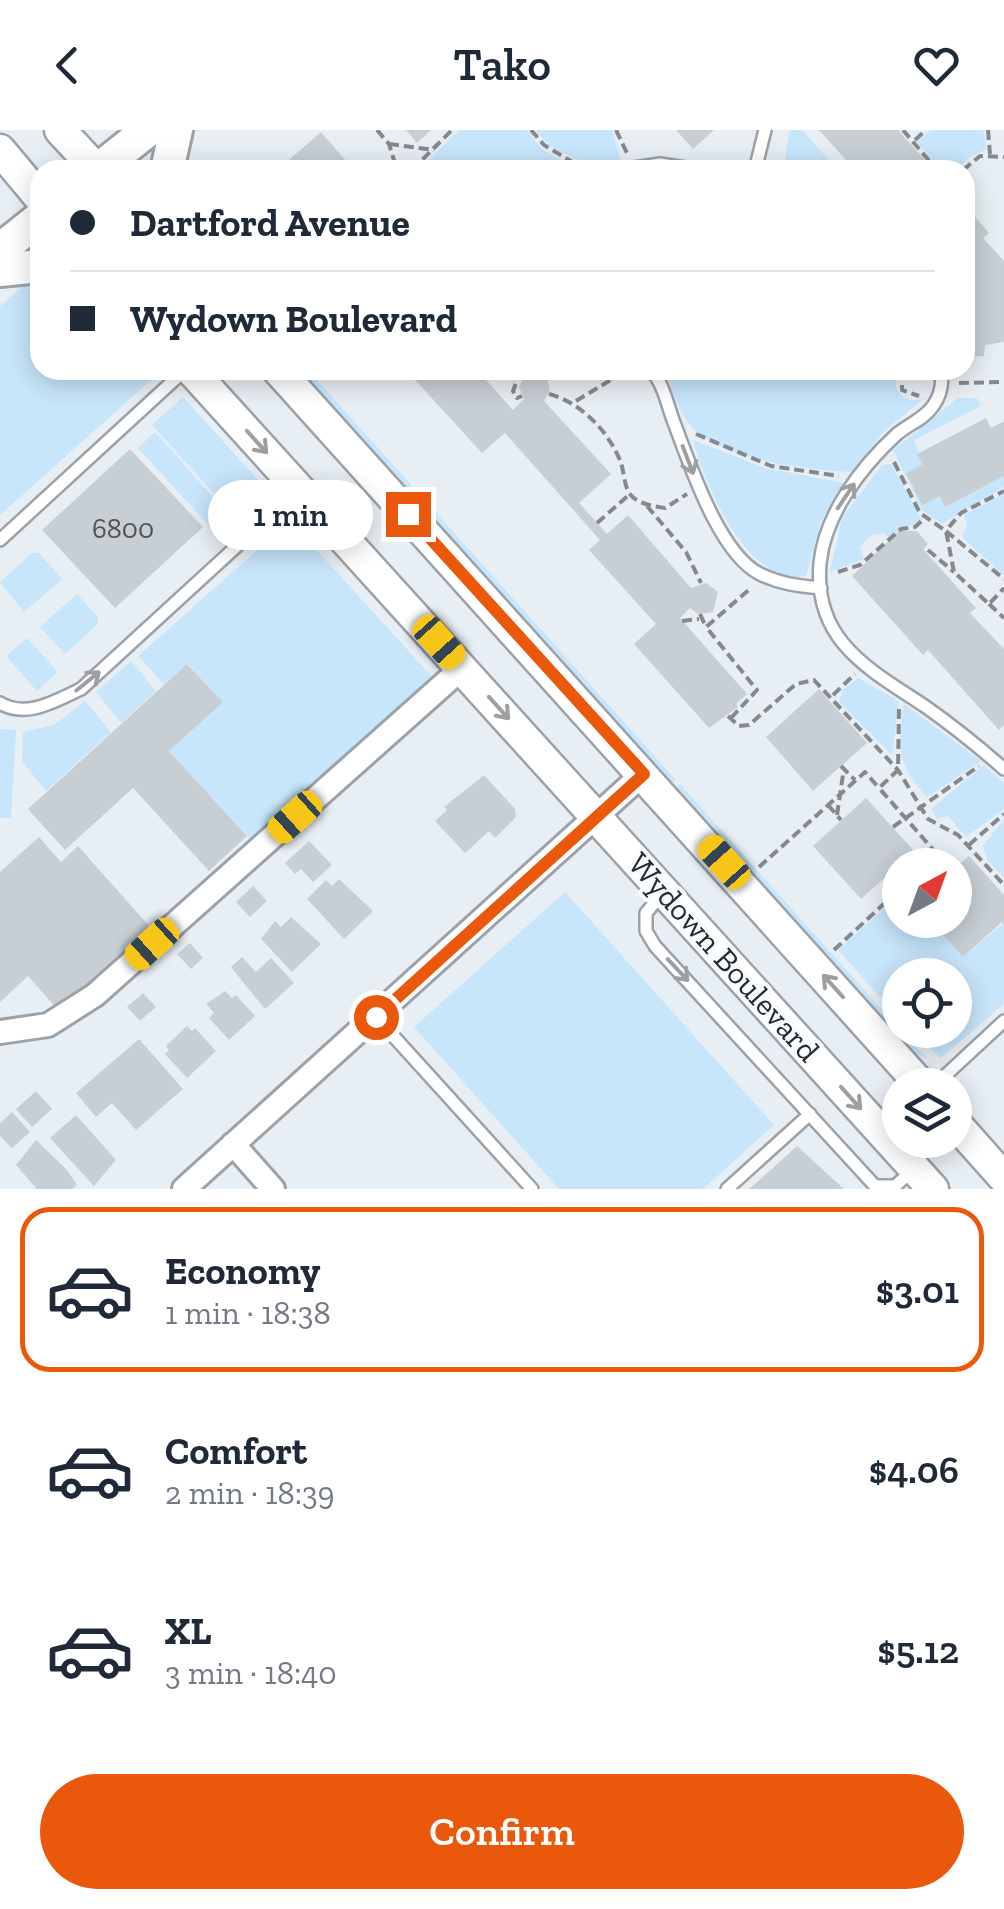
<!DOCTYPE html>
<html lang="en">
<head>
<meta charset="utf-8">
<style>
	body { margin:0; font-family:"Zilla Slab",serif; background:#f6f6f7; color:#1f2937; height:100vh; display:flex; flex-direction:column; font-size:38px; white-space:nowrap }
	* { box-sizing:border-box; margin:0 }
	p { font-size:32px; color:#747a83 }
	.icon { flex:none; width:55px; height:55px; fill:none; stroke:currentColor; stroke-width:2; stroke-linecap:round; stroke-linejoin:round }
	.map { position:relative; height:1059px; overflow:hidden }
	.details { display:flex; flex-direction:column; background:#fff; flex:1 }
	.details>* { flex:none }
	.hud { position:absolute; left:30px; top:30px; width:945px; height:220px; border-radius:30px; box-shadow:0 5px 25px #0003; display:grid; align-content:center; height:220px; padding:0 40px; background:#fff }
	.needle { width:65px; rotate:41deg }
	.tools { position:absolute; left:882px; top:718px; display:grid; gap:20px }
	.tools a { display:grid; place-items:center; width:90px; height:90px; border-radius:50%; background:#fff; box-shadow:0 5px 25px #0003; font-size:50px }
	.end { position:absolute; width:45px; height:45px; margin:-22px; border:12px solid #ea580c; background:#fff; box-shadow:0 0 0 5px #fff }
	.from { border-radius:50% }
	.bubble { position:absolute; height:70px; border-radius:35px; background:#fff; box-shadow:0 5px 25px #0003; font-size:32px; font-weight:600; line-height:70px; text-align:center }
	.car { position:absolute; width:30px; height:60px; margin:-30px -15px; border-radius:12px; box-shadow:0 0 8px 2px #0007; background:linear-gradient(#f5c518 24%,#345 0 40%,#f5c518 0 76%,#345 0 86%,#f5c518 0) }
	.hud b { display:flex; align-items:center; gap:35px; height:95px; font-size:38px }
	.hud b+b { border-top:2px solid #e0e1e3 }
	.hud i { width:25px; height:25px; background:#1f2937 }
	ul { padding:18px 0 0; list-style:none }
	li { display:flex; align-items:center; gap:30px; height:165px; margin:0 20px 15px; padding:0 20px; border:5px solid transparent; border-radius:30px }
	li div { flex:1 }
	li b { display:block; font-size:38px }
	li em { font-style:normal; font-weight:600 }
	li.current { border-color:#ea580c }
	li>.icon { width:90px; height:90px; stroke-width:1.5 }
	.primary-button { display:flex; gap:20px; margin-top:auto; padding:20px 40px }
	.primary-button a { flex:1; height:115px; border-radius:60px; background:#ea580c; color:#fff; font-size:40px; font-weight:600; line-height:115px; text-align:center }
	header { display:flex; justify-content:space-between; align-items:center; height:130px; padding:0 40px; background:#fff; font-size:45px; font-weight:600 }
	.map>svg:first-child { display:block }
	.green { fill:#c7e5fb }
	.building { fill:#c8cfd4 }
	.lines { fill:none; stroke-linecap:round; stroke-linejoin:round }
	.service-casing { stroke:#9ca2a7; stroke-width:16 }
	.minor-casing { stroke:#9ca2a7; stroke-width:28 }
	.tertiary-casing { stroke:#9ca2a7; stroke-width:35 }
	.secondary-casing { stroke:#9ca2a7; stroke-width:38 }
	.path { stroke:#85898d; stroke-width:4; stroke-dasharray:10 5; stroke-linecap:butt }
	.service { stroke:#fff; stroke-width:11 }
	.minor { stroke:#fff; stroke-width:22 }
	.tertiary { stroke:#fff; stroke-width:30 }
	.secondary { stroke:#fff; stroke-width:32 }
	.oneway { stroke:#9e9fa0 }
	.route { stroke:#ea580c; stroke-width:12 }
	.labels { text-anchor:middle; stroke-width:8; stroke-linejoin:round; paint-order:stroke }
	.number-label { font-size:28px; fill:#505356 }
	.street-label { font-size:32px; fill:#282a2c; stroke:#f9fcfe }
</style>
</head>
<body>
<header><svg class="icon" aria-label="back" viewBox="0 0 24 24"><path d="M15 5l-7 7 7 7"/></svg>Tako<svg class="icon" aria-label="heart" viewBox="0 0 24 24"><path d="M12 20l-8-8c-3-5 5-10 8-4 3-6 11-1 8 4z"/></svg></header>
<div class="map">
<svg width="1004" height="1059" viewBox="0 0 1004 1059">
	<rect width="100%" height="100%" fill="#e8eff4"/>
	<path class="green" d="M459,0h68l15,19 36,21h-159z
		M535,0h77l9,32 -25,8 -46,-24z
		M790,0h12l36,40h-72l2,-10 16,4z
		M931,0h52l4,19 -17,8 -14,13h-16l-23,-28z
		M40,154v86l119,3 -159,142v-209l22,-19z
		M300,240h8l368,410 -4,3z
		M662,240h236l-3,15c6,15 17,19 31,12l-42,34 -32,41c-43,-2 -132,-12 -162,-47 -12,-14 -17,-38 -28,-55z
		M183,267l86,95 -31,28 -86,-95z
		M958,268h19l4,8 -67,34 9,24 -17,10 16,30 18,-8 6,11 58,-31v11l-62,37 -20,-14 -29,-60z
		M155,302l76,85 -16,15 -77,-84z
		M693,310l72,28 79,15 -23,38 -15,55c-58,12 -101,-91 -113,-136z
		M891,334l31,56 -34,17 -4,-4 -13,2 -11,12 4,12 -34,13 12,-54 40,-53z
		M1004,364v82l-43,-40 6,-10 -3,-11z
		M290,391l147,161 -182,162 -86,-93 53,-49 -34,-38 -24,20 -26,-28z
		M32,423h7l23,26 -38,33 -24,-30z
		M77,464l21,23v7l-33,30 -25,-27z
		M27,508l31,34 -21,19 -31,-35z
		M131,531l25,30 -35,32 -25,-31z
		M858,548l41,23 -7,54 -53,-53 4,-12z
		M85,571l26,31 -65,59 -24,-30 1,-29 31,-7z
		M904,574l77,57 -54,36c-30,-32 -30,-50 -23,-93z
		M0,599l16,1 -5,88h-11z
		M984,635l20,19v25l-38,28 -18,-21 -11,3 -6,-10z
		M680,654l220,246 28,29 -14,-6 -238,-265z
		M1004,689v59l-17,-18 -4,-14z
		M565,762l209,233 -71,64h-144l-145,-162z
		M900,764v26h30l33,37 41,-34v81l-63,54 -31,-28h45v-55h-55v44l-62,-69z"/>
	<path class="building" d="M406,0h25l-14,13z
		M676,0h38l-21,19z
		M819,0h79l36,40h-79z
		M321,2l33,38h-77z
		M965,75l24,28 -6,5 21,23v81l-19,3 -1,11 -19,1v-25l6,-4 -6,-6z
		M406,240h71l36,40 11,-11 -5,-12 5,-11 12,-4 11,6 3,12 -6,11 67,73 -32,29 28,31 21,-19 63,73 15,-5 12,9 -5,20 -15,2 -8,-6 -10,10 67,76 -11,10 2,3 -29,21 -75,-84 22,-20 -67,-74 11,-10 -95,-107 -23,20z
		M986,288l5,10 13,-7v55l-59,31 -5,-11 -18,9 -16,-32 17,-9 -6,-10z
		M130,319l73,78 -88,81 -73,-78z
		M899,401h18l11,13 -5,5 53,59 -6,5 34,36v76l-5,5 -71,-80 -5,5 -71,-79z
		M187,534l36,38 -54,49 78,85 -38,35 -76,-83 -68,62 -37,-41z
		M819,559l48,54 -54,48 -47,-54z
		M484,645l31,34 1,8 -21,21 -6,-7 -24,22 -30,-32 12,-11 -3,-3z
		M866,668l48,53 -53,48 -48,-53z
		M39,707l22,25 17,-16 73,82 -93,82 -30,-34 -28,26v-130z
		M309,711l23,24 -19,17 -12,-13 -6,5 -10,-11z
		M969,726l35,39v30l-2,-3 -39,35 -33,-37h25v-52z
		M339,749l34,32 -29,28 -37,-40 19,-19 6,6z
		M253,756l14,15 -17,16 -14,-15z
		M291,787l30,27 -29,28 -31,-33 14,-18 6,6z
		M190,813l13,15 -12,11 -14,-15z
		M242,827l14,15 15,-14 23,25 -29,26 -34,-42z
		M225,861l7,7 4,-3 19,21 -26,24 -20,-22 5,-5 -8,-9z
		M143,863l13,14 -16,14 -13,-14z
		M187,896l5,5 3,-3 21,23 -29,27 -22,-24 4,-4 -3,-4z
		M139,909l44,50 -47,41 -24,-27 -16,14 -20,-24z
		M36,961l16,18 -20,18 -16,-18z
		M12,982l18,20 -18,16 -12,-12v-13z
		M76,985l40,45 -22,26 -44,-48z
		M36,1010l31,30 10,15 -5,4h-35l-21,-24z
		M797,1016l47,43h-95l24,-21z"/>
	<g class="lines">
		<g class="service-casing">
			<path id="service" d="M621,40l39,-6 38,6
				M755,40l10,-40
				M651,240c12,13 16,33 22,50 16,41 45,133 87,154 20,10 39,12 61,14
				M941,240c2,13 0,25 -8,36 -9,13 -24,18 -36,28 -36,33 -72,80 -77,129 -7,79 51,107 106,144 27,19 53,40 78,62
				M0,410l185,-170
				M0,573c26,16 55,-2 81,-14l216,-198
				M662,764l-16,19v18l9,15 220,240h20l19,-17
				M376,887l156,172
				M935,955l69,-64
				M727,1059l83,-75"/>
		</g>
		<g class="minor-casing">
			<path id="minor" d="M0,902l48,-7 47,-30 367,-327
				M233,1014l40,45
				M184,1059l459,-415"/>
		</g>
		<g class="tertiary-casing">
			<path id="tertiary" d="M60,0l37,40
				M0,20l40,48
				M191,240l742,819
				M278,240l643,715
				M955,993l49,55"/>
		</g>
		<g class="secondary-casing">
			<path id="secondary" d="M98,40l50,-40
				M167,40l9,-40
				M0,120l40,-32
				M0,140l40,-4"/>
		</g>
		<path class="path" d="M377,0l12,14 8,26
			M531,0l13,15 42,25
			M616,0l11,23
			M903,0l34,40
			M988,0l2,24
			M915,10l11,-10
			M389,14l45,6
			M412,40l40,-40
			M963,40l17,-14 24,1
			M521,240l-8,21 4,7 5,-2
			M526,240l2,4
			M902,240v20l17,6
			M959,253l45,-1
			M549,264c31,8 60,37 72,69 3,9 3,21 8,30 8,11 24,13 36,15l22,-14
			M576,271l51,-31
			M696,304l75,32 68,10
			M894,332l26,51 26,18 8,41 35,32 15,-16
			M647,376l39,46 15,31
			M597,393l33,-29
			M949,397l12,-14 43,-22
			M946,401l58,48
			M928,420l26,22
			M838,442l22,-7 41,-36 14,-2 9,-8
			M989,474l15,14
			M700,484l6,13
			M682,491l17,-2
			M833,565l22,-21
			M899,579l-1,61 -19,18 58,66 -11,11
			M728,586l11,10 10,-1 47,-41 18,-4 84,90 30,49 30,16 46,50
			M731,588l26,-28 -51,-63 45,-39
			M841,636l14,14
			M828,675l13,15
			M837,685l7,-47
			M893,697l86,-61
			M969,715l35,-31
			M759,737l106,-95 14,16
			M834,820l66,-61"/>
		<use href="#service" class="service"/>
		<use href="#minor" class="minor"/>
		<use href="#tertiary" class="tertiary"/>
		<use href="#secondary" class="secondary"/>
	</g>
	<defs><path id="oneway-shaft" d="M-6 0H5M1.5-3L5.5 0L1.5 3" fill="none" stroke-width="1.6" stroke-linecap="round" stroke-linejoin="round" transform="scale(2.5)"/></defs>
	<g class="oneway">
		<use href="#oneway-shaft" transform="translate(257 312) rotate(48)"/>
		<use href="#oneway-shaft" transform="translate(688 330) rotate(69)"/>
		<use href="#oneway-shaft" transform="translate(846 366) rotate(-56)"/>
		<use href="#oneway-shaft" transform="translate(88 551) rotate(-39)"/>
		<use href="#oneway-shaft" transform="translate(499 578) rotate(48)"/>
		<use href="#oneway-shaft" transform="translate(678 840) rotate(47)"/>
		<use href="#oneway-shaft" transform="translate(833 856) rotate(-132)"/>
		<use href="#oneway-shaft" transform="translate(851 968) rotate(48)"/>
	</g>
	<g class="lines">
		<path class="route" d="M376,887l268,-243 -236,-260"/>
	</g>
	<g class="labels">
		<g class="number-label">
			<text x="123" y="408">6800</text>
		</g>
		<g class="street-label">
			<text transform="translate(724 827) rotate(48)" y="11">Wydown Boulevard</text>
		</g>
	</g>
</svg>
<div class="tools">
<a><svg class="needle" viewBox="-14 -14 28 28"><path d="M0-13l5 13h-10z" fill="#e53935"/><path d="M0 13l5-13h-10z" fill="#747a83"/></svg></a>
<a><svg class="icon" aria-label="locate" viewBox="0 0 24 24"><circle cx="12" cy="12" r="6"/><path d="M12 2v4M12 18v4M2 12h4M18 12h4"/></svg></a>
<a><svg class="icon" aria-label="layers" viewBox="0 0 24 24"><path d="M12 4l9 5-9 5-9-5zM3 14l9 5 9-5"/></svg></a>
</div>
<i class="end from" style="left:376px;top:887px"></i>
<i class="end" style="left:408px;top:384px"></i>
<div class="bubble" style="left:208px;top:350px;width:165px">1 min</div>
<i class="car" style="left:439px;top:512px;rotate:138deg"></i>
<i class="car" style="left:295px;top:687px;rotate:228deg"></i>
<i class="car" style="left:724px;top:732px;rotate:318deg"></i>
<i class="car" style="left:152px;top:814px;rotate:228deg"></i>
<div class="hud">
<b><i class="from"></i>Dartford Avenue</b>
<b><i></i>Wydown Boulevard</b>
</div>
</div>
<section class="details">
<ul>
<li class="current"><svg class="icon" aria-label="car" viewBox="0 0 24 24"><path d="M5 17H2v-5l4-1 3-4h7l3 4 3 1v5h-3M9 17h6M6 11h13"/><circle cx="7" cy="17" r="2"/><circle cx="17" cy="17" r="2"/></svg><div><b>Economy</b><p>1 min · 18:38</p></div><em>$3.01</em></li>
<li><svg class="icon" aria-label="car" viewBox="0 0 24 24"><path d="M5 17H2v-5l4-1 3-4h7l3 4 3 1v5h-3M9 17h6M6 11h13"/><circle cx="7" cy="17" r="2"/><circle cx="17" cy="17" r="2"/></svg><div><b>Comfort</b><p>2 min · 18:39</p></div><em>$4.06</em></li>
<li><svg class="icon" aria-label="car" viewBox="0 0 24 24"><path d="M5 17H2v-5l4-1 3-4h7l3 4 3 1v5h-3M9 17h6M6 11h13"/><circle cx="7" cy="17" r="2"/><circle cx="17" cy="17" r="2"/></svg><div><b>XL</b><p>3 min · 18:40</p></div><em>$5.12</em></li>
</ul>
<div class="primary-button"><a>Confirm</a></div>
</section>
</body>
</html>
